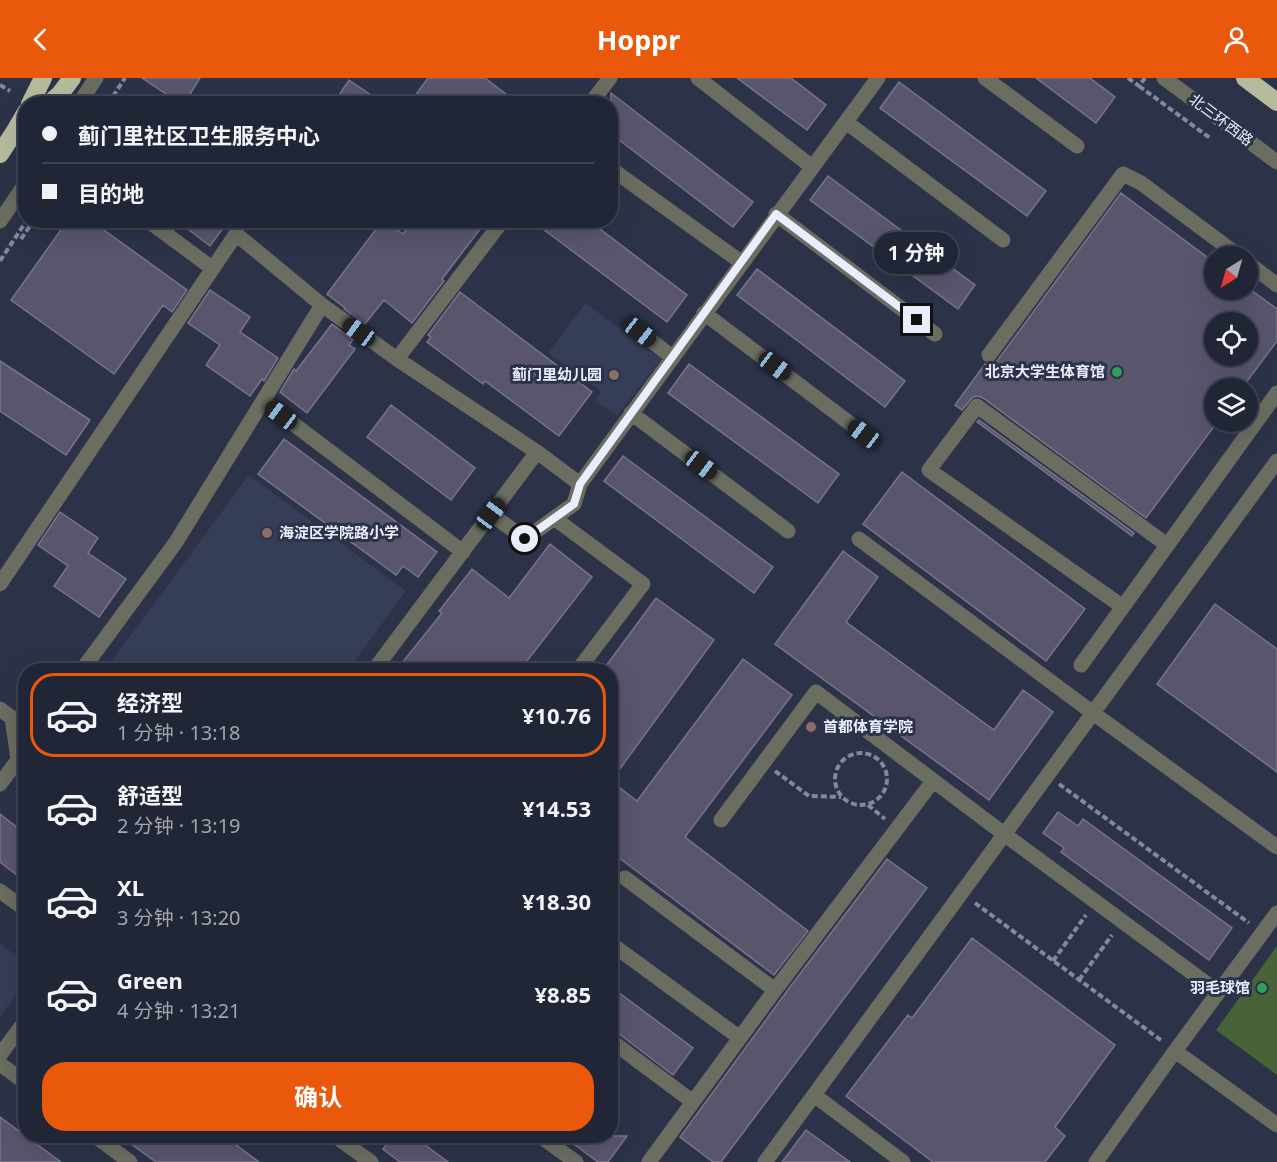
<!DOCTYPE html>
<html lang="zh">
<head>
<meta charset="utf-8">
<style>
	body { margin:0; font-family:"Noto Sans","Noto Sans SC",sans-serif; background:#292e3e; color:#f1f3f6; height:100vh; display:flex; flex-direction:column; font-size:22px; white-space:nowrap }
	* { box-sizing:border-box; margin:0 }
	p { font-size:20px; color:#a2a5ad }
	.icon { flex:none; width:33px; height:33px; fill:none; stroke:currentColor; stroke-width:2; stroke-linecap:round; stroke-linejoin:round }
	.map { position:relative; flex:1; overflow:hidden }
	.drawer { position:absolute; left:18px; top:585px; width:600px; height:480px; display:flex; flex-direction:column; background:#212636; border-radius:24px; box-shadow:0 6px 24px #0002,0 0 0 2px #3e4351 }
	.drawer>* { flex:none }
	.hud { position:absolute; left:18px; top:18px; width:600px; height:132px; border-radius:24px; box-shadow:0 6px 24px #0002,0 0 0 2px #3e4351; display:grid; align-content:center; height:132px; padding:0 24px; background:#212636 }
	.needle { width:39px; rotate:217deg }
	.buttons { position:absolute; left:1204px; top:168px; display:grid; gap:12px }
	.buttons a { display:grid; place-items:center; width:54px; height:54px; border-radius:50%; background:#212636; box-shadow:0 6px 24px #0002,0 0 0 2px #3e4351; font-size:30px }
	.end { position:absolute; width:27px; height:27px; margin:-14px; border:8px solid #eaeefc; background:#111; box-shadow:0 0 0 3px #111 }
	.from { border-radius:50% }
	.bubble { position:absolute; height:42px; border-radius:21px; background:#212636; box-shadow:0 6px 24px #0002,0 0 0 2px #3e4351; font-size:20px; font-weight:700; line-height:42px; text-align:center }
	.car { position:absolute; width:18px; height:36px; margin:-18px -9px; border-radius:8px; box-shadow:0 0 4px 2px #0007; background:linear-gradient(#222 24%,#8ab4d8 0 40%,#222 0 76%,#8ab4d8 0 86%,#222 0) }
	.hud b { display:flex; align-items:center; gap:21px; height:57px; font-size:22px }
	.hud b+b { border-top:2px solid #3e4351 }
	.hud i { width:15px; height:15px; background:#f1f3f6 }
	ul { padding:10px 0 0; list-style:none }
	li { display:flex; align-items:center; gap:18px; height:84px; margin:0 12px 9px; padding:0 12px; border:3px solid transparent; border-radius:24px }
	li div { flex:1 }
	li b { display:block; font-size:22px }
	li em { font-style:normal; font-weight:700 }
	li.active { border-color:#ea580c }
	li>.icon { width:54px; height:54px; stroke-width:1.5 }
	.button { display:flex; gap:12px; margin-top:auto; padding:12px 24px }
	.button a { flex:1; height:69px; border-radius:24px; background:#ea580c; color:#fff; font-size:24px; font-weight:700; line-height:69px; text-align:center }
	header { display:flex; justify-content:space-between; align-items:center; height:78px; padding:0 24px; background:#ea580c; color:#fff; font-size:27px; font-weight:700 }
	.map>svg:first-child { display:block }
	.built { fill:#363d58 }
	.green { fill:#476337 }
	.building { fill:#59556d; stroke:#78748d; stroke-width:1.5; fill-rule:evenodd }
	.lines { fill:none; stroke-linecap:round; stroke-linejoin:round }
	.path { stroke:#83889b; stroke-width:4; stroke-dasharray:6 3; stroke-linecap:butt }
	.minor { stroke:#6b6d61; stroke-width:15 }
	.highway { stroke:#b7bb9e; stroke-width:18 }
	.route { stroke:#eaeefc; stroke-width:8 }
	.leisure-dot { fill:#2e9e5b; stroke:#2c3248; stroke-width:2 }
	.education-dot { fill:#8d6e63; stroke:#2c3248; stroke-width:2 }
	.labels { text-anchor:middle; stroke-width:6; stroke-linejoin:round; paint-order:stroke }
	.street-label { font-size:15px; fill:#eaeefc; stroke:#2c3248 }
	.poi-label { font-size:15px; font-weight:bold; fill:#eaeefc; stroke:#2c3248; text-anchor:end }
</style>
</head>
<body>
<header><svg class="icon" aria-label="back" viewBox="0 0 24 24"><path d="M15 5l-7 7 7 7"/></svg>Hoppr<svg class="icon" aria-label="person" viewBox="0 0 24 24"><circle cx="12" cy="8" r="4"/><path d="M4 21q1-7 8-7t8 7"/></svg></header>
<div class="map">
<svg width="1277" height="1084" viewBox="0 0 1277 1084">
	<rect width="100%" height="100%" fill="#2c3248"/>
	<path class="built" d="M585,225l76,56 -44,57 -22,-15 6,-10 -53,-38z
		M249,397l157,116 -58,79h-243z
		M0,866l26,19 -1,20 -25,34z"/>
	<path class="green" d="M1277,868v129l-61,-45z"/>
	<path class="building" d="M142,0h58l-16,26h-3z
		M428,0h57l34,26h-110z
		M737,0h54l35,27 -19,25z
		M1036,0h54l25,19 -19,26z
		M349,2l35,24h-51z
		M899,4l147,109 -19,25 -147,-108z
		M611,15l142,109 -20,25 -123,-94z
		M828,98l147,109 -17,24 -148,-109z
		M1121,115l94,70v27h36l26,19v32l-35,47h-27v37l-69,93 -163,-120 -5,-2 -5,1 -11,13 -7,-5 30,-41h7l5,-3zM1215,244h33v34h-33z
		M68,142h22l97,70 -15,22 -9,-7 -49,69 -103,-74z
		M176,142h53l-19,26z
		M383,142l20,14 10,-14h74l-45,59 2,2 -32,42 -28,-23 -19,24 -21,-15 1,-1 -18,-14z
		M531,142h57l99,75 -20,27z
		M757,191l148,112 -20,26 -148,-112z
		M210,212l40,27 -10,15 38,26 -14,23 -2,-2 -12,17 -44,-31 14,-20 -32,-22z
		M460,214l132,100 -33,44 -74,-55 -2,3 -56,-42 4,-5 -3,-2z
		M332,246l21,16 -4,5 6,4 -48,64 -27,-21 14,-23 2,2z
		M0,283l90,59 -24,35 -66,-44z
		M689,286l150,110 -21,29 -150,-110z
		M391,327l84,63 -24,32 -84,-63z
		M979,342l155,113 -2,3 -155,-114z
		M284,361l153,113 -19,25 -15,-11 -7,9 -138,-101z
		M623,378l150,111 -19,26 -150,-112z
		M902,394l183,137 -39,52 -183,-137z
		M60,434l38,26 -10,15 38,26 -27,38 -45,-31 14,-20 -30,-21z
		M550,466l42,33 -72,93h-110l-9,-6 41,-51 -3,-2 33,-42 37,29z
		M843,473l35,26 -32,45 148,108 29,-40 30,22 -64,88 -214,-156z
		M656,520l58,42 -103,141 26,20 106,-142 49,36 -107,142 123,94 -34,44 -164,-124v-181h-7z
		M1215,526l62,45v123l-120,-88z
		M1058,734l20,14 5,-7 149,109 -23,32 -148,-108 3,-4 -21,-15z
		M0,736l26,20v48l-26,-20z
		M887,781l40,29 -206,274h-8l-33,-25 110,-150z
		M972,860l143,107 -60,82 10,9 -20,26h-112l-87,-66 62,-81 4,3z
		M610,908l83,62 -20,27 -63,-48z
		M0,1039l61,45h-61z
		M806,1052l44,32h-68z
		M120,1058h104l35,26h-103z
		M393,1058h20l35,26h-48l-17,-13z
		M563,1058h64l-19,26h-10z"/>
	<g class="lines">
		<path class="path" d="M1128,0l11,8 6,-8
			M0,7l10,6
			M1139,8l71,52
			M108,26l17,-26
			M21,161l13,-19
			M0,183l27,-41
			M835 701a26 26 0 1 1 52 0a26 26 0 1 1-52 0Z
			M775,693l34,25 32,1
			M1059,706l190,139
			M868,727l17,14
			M975,825l187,138
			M1053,883l33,-46
			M1079,902l33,-45"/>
		<path class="minor" d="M698,0l114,89
			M985,0l92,68
			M1164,0l113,84
			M79,26l17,-26
			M590,26l20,-26
			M846,44l157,118
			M610,90l131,94
			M776,136l159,120
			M147,142l65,48
			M0,143l26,-38
			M1248,185l29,22
			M704,235l160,121
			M640,254l32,25
			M989,277l134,-181 18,9 98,73
			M397,281l106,-139
			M263,323l200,151
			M631,335l157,118
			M491,436l34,25 49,-35 6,-20 298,-406
			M554,440l89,66 -65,86
			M859,461l234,174 184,134
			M0,506l236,-350 86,71 75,54 140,93 43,32
			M1123,529l-194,-137 48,-64 190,139
			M1081,587l196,-272
			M82,592l94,-128 146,-237
			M374,592l163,-218
			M0,631l12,9 6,41 8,5
			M0,706l23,-31
			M721,742l95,-128 188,142 214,158
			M625,800l150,112
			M0,813l26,19
			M610,865l130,95
			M610,962l83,62
			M1175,973l102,74
			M0,977l26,-35
			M0,986l26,19
			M814,1017l89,67
			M95,1058l35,26
			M335,1058l36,26
			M540,1058l36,26
			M649,1084l126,-172 158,-209
			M765,1084l512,-701
			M1096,1084l79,-111 102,-138"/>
		<path class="highway" d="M1245,0l32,24
			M30,26l13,-26
			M49,26l11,-10 12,-16
			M0,76l15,-23 11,-19"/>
	</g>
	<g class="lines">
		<path class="route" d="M525,461l49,-35 6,-20 196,-270 141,106"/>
	</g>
	<g class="leisure-dot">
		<circle cx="1117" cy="294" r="6"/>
		<circle cx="1262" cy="910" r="6"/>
	</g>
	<g class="education-dot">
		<circle cx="614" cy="297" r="6"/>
		<circle cx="267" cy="455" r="6"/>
		<circle cx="811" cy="649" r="6"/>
	</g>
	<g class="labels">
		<g class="street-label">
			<text transform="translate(1221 42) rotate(37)" y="5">北三环西路</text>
		</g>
		<g class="poi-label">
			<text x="1105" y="299">北京大学生体育馆</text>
			<text x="602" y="302">蓟门里幼儿园</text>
			<text x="279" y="460" text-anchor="start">海淀区学院路小学</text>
			<text x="823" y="654" text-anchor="start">首都体育学院</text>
			<text x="1250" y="915">羽毛球馆</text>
		</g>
	</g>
</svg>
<div class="buttons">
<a><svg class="needle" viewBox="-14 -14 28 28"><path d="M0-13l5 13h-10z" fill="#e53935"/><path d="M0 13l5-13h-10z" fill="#a2a5ad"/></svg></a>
<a><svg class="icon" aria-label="locate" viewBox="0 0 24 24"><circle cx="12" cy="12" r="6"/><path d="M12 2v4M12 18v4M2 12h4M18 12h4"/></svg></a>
<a><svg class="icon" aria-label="layers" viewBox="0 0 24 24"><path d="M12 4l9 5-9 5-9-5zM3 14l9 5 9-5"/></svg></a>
</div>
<i class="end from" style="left:525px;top:461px"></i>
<i class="end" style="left:917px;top:242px"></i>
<div class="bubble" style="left:874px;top:154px;width:84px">1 分钟</div>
<i class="car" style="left:359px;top:254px;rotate:306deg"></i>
<i class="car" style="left:640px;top:254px;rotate:128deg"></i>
<i class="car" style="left:775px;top:288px;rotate:127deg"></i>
<i class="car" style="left:281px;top:337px;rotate:307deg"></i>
<i class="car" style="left:864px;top:356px;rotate:307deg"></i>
<i class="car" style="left:701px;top:387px;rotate:127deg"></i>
<i class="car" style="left:491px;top:436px;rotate:37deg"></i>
<div class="hud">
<b><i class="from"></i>蓟门里社区卫生服务中心</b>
<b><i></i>目的地</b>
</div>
<section class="drawer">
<ul>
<li class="active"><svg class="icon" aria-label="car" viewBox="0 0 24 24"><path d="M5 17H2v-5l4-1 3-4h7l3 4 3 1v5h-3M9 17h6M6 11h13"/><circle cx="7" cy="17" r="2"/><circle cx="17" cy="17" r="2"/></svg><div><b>经济型</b><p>1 分钟 · 13:18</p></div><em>¥10.76</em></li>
<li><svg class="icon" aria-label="car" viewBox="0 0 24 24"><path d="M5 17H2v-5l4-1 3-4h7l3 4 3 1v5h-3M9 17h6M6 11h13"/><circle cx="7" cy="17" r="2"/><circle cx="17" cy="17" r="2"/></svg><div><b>舒适型</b><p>2 分钟 · 13:19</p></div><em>¥14.53</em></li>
<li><svg class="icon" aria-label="car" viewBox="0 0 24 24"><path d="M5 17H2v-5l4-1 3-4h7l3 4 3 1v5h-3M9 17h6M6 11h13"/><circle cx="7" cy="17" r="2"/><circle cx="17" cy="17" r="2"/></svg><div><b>XL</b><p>3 分钟 · 13:20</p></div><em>¥18.30</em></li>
<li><svg class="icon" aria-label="car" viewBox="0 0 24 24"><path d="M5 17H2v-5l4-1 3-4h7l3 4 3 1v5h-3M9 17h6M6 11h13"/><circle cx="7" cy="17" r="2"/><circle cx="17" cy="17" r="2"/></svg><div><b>Green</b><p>4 分钟 · 13:21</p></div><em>¥8.85</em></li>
</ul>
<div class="button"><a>确认</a></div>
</section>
</div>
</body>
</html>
